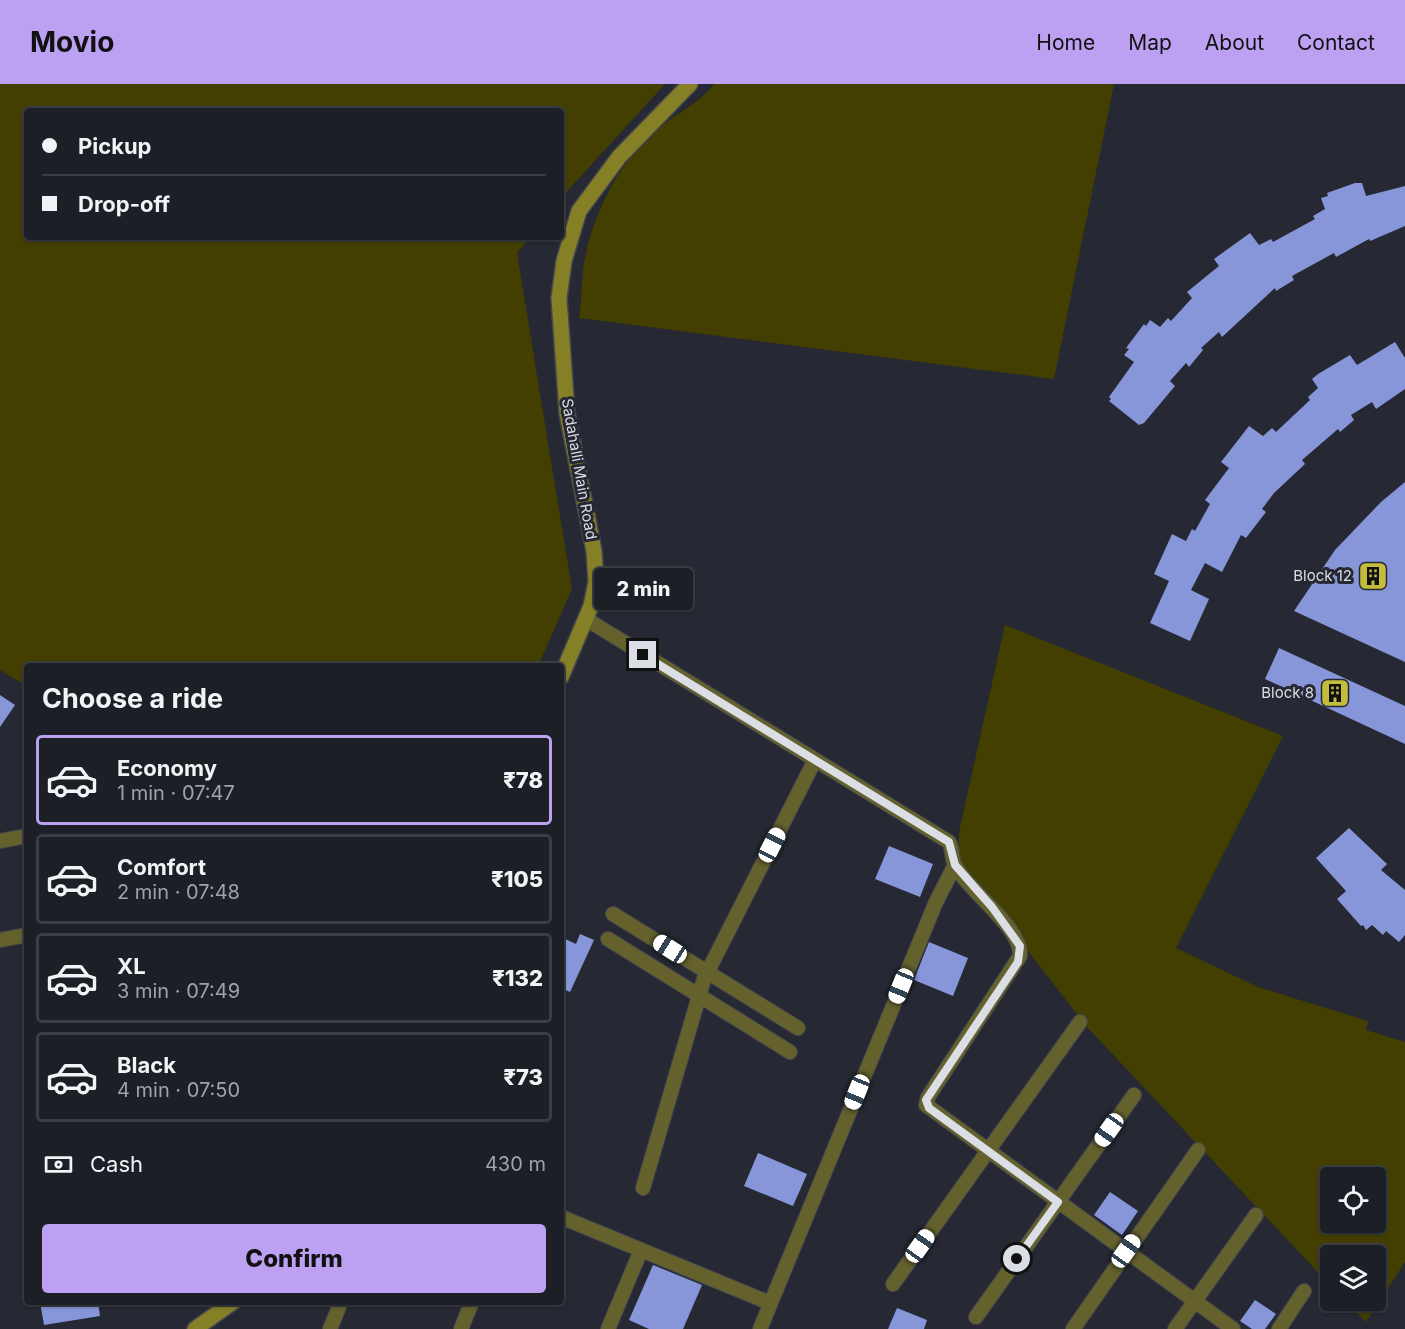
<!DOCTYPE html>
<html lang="en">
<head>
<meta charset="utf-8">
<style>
	body { margin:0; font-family:Inter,sans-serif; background:#292c32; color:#f1f3f6; height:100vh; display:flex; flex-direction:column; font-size:22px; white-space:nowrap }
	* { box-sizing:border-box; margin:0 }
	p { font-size:20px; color:#a0a2a7 }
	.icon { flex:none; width:33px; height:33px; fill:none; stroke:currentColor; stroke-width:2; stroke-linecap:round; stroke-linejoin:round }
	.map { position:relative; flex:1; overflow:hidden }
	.drawer { position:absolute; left:24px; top:579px; width:540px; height:642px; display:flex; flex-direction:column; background:#1c1f26; border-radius:6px; box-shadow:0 2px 4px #0004,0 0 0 2px #3a3d43 }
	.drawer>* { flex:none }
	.banner { position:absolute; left:24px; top:24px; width:540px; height:132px; border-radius:6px; box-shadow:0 2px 4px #0004,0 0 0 2px #3a3d43; display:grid; align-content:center; height:132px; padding:0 18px; background:#1c1f26 }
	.fabs { position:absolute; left:1320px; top:1083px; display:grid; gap:12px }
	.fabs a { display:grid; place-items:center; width:66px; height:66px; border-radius:6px; background:#1c1f26; box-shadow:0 2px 4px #0004,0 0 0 2px #3a3d43; font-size:30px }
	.end { position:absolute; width:27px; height:27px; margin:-14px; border:8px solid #dcdee5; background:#111; box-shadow:0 0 0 3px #111 }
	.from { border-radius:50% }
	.bubble { position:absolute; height:42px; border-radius:6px; background:#1c1f26; box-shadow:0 2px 4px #0004,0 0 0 2px #3a3d43; font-size:20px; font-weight:800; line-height:42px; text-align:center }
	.car { position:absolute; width:18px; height:36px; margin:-18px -9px; border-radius:8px; box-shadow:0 0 4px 2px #0007; background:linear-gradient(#fff 24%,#345 0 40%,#fff 0 76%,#345 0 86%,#fff 0) }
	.banner b { display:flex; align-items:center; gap:21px; height:57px; font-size:22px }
	.banner b+b { border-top:2px solid #3a3d43 }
	.banner i { width:15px; height:15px; background:#f1f3f6 }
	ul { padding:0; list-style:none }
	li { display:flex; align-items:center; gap:18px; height:90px; margin:0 12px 9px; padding:0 6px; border:3px solid #3a3d43; border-radius:6px }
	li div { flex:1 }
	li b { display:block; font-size:22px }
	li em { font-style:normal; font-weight:800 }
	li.on { border-color:#bca0f2 }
	li>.icon { width:54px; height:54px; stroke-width:1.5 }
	h2 { padding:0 18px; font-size:27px; line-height:72px }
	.pay { display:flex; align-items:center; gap:15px; height:66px; padding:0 18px; font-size:22px }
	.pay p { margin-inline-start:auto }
	.action { display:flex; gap:12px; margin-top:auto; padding:12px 18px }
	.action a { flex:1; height:69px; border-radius:6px; background:#bca0f2; color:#111; font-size:24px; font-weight:800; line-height:69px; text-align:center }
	header { display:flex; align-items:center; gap:36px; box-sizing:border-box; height:84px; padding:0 30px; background:#bca0f2; color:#111 }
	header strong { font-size:28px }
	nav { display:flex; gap:33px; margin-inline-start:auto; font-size:21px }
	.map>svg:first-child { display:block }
	.green { fill:#433f00; fill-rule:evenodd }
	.building { fill:#8696d8 }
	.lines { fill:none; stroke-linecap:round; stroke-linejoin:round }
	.street-casing { stroke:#43464f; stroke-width:16 }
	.secondary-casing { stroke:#43464f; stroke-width:18 }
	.street { stroke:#64612d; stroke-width:14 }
	.secondary { stroke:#857f26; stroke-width:15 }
	.route { stroke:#dcdee5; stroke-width:8 }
	.labels { text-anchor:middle; stroke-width:6; stroke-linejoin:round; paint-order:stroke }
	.street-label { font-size:15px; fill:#dcdee5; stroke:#262933 }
	.poi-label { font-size:15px; fill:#dcdee5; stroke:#262933; text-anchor:end }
</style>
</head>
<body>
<header>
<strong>Movio</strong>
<nav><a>Home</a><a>Map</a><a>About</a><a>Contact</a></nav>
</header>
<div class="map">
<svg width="1405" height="1245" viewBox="0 0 1405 1245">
	<rect width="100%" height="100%" fill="#262933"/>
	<path class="green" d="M0,0h665l-104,114v-87h-534v126h503l-13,16 55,336 -34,77h-511v20l-27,-16z
		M714,0h400l-60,295 -475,-61c3,-18 2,-37 5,-55 9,-49 33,-97 70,-131 19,-17 45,-28 60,-48z
		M1005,541l278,111 -107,212 82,39 110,34 -2,9 39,12v220l-39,60 -21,-21 31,-1v-44h-46v29l-243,-258 -129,-166 1,-29zM1330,1094h46v44h-46z"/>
	<path class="building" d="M1355,99h7l4,13 39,-10v40l-35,15 -1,-2 -33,18 -2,-4 -42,23 2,4 -18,11 -1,-3 -53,49 -3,-5 -18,16 2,2 -14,17 -3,-4 -16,18 5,5 -31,37 -5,2 -30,-24 2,-2 -2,-2 25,-35 -10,-7 5,-6 -3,-1 18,-24 2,2 4,-6 10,7 8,-9 3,3 21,-23 -5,-6 32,-26 -5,-7 36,-26 9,12 12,-6 2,3 42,-23 -2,-3 12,-7 -4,-11 7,-2 -1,-3z
		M1395,258l10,16v31l-29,20 -4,-7 -21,13 3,5 -14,12 -2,-3 -36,31 3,4 -31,29 -12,16 4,3 -20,26 -5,-3 -19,37 -17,-9 -14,27 18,9 -19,42 -40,-18 19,-42 -15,-7 18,-40 14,7 6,-12 3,2 15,-27 -5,-4 24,-32 -8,-6 28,-36 14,10 9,-8 4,4 34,-32 -2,-3 10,-9 -6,-9 6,-5 32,-19 7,10z
		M1405,398v180l-111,-51 41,-61 46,-48z
		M1279,564l126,58v38l-140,-65z
		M0,611l15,10 -15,22z
		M1349,744l38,36 -6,6 24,20v45l-6,7 -13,-11 -3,4 -11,-10 -6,5 -3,-5 -2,1 -24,-27 9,-8 -30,-33z
		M889,762l44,18 -13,33 -45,-18z
		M580,850l14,6 -24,52 -9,-4v-51l15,7z
		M929,858l39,16 -15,38 -39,-16z
		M758,1069l49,21 -14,32 -49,-20z
		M1110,1108l28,19 -16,24 -28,-20z
		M653,1181l49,20 -19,44h-34l-20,-9z
		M1255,1216l21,14 -11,15h-13l-12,-8z
		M40,1218h58l2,14 -56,9z
		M897,1224l30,12 -3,9h-36z"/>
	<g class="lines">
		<g class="street-casing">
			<path id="street" d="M586,535l363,223c4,7 2,16 6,23 11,24 68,63 65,91l-92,141 -2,8 307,224
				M0,757l27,-5
				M613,830l185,114
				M608,855l182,113
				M0,856l27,-5
				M643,1104l61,-209 111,-219
				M561,1133l209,86
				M893,1200l187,-262
				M976,1233l158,-222
				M330,1245l11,-27
				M461,1245l11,-27
				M608,1245l33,-79
				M760,1245l176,-427 19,-37
				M1073,1245l125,-179
				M1175,1245l81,-114
				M1279,1245l25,-38"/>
		</g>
		<g class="secondary-casing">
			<path id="secondary" d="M561,593l30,-71 5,-24 -2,-31 -27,-138 -8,-115 5,-37 15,-50 40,-54 71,-73
				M195,1245l38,-27"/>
		</g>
		<use href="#street" class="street"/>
		<use href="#secondary" class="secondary"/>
	</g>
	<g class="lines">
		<path class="route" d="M643,571l306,187 6,23 37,42 28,39 -2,16 -92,138 3,8 129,94 -41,57"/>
	</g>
	<defs>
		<g id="building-square" transform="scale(1.5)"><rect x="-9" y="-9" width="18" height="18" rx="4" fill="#c4bc3d" stroke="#262933"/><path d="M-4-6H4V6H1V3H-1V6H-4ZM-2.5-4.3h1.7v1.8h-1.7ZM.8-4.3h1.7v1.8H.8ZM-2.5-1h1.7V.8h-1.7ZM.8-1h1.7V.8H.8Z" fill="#111"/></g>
	</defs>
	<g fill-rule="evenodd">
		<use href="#building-square" x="1373" y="492"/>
		<use href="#building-square" x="1335" y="609"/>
	</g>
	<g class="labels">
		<g class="street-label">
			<text transform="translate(579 385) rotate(80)" y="5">Sadahalli Main Road</text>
		</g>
		<g class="poi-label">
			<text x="1352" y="497">Block 12</text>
			<text x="1314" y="614">Block 8</text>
		</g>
	</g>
</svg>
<div class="fabs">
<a><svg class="icon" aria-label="locate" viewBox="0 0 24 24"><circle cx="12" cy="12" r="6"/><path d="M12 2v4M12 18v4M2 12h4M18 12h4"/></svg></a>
<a><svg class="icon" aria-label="layers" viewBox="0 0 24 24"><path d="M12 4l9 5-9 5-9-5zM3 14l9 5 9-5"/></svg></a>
</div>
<i class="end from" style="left:1017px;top:1175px"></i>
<i class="end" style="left:643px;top:571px"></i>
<div class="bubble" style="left:594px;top:484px;width:99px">2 min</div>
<i class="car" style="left:772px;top:761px;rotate:27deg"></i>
<i class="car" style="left:670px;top:865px;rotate:302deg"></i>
<i class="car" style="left:901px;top:902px;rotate:202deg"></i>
<i class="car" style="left:857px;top:1008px;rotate:202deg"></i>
<i class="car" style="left:1109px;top:1046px;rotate:215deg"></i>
<i class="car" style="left:920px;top:1162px;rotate:35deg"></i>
<i class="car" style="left:1126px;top:1167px;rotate:35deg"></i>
<div class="banner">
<b><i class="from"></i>Pickup</b>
<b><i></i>Drop-off</b>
</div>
<section class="drawer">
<h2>Choose a ride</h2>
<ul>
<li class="on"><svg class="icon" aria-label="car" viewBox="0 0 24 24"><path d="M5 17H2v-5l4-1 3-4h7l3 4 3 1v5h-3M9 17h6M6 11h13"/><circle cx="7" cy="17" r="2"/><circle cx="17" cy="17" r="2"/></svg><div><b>Economy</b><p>1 min · 07:47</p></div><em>₹78</em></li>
<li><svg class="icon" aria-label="car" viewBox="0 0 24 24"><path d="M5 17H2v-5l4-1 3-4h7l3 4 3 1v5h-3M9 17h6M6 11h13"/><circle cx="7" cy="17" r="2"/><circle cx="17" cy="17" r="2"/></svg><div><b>Comfort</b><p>2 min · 07:48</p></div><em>₹105</em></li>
<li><svg class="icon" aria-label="car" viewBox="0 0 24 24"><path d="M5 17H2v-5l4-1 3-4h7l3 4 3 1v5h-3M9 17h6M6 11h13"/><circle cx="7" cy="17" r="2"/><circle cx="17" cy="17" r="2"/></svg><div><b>XL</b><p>3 min · 07:49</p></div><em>₹132</em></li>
<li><svg class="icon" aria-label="car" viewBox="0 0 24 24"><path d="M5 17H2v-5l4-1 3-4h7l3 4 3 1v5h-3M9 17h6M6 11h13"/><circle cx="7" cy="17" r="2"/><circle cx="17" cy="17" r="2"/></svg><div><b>Black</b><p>4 min · 07:50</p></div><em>₹73</em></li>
</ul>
<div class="pay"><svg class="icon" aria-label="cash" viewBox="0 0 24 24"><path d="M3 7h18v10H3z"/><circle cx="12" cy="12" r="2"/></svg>Cash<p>430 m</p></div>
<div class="action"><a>Confirm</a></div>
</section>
</div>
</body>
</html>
